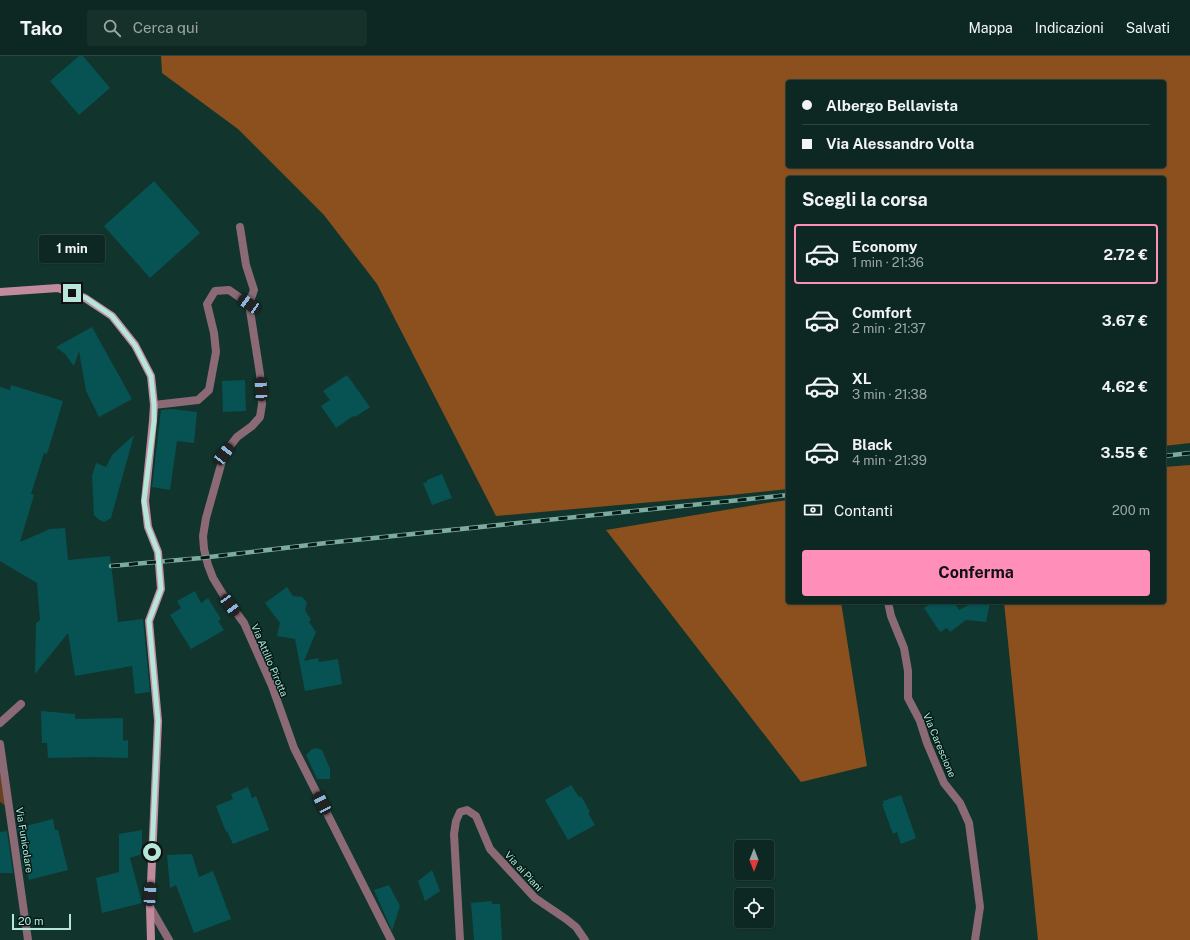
<!DOCTYPE html>
<html lang="it">
<head>
<meta charset="utf-8">
<style>
	body { margin:0; font-family:"Public Sans",sans-serif; background:#16302a; color:#f1f3f6; height:100vh; display:flex; flex-direction:column; font-size:15px; white-space:nowrap }
	* { box-sizing:border-box; margin:0 }
	p { font-size:13px; color:#9aa6a5 }
	.icon { flex:none; width:22px; height:22px; fill:none; stroke:currentColor; stroke-width:2; stroke-linecap:round; stroke-linejoin:round }
	.map { position:relative; flex:1; overflow:hidden }
	.panel { position:absolute; left:786px; top:120px; width:380px; height:428px; display:flex; flex-direction:column; background:#0d2822; border-radius:4px; box-shadow:0 1px 3px #0004,0 0 0 1px #2d4440 }
	.panel>* { flex:none }
	.guide { position:absolute; left:786px; top:24px; width:380px; height:88px; border-radius:4px; box-shadow:0 1px 3px #0004,0 0 0 1px #2d4440; display:grid; align-content:center; height:88px; padding:0 16px; background:#0d2822 }
	.needle { width:26px; rotate:180deg }
	.fabs { position:absolute; left:734px; top:784px; display:grid; gap:8px }
	.fabs a { display:grid; place-items:center; width:40px; height:40px; border-radius:4px; background:#0d2822; box-shadow:0 1px 3px #0004,0 0 0 1px #2d4440; font-size:20px }
	.scale { position:absolute; left:12px; bottom:10px; width:59px; box-sizing:border-box; padding-left:4px; border:2px solid #b5e6d9; border-top:0; font-size:11px; line-height:14px; white-space:nowrap; color:#b5e6d9; -webkit-text-stroke:3px #031b16; paint-order:stroke }
	.end { position:absolute; width:18px; height:18px; margin:-9px; border:5px solid #b5e6d9; background:#111; box-shadow:0 0 0 2px #111 }
	.from { border-radius:50% }
	.bubble { position:absolute; height:28px; border-radius:4px; background:#0d2822; box-shadow:0 1px 3px #0004,0 0 0 1px #2d4440; font-size:13px; font-weight:700; line-height:28px; text-align:center }
	.car { position:absolute; width:12px; height:24px; margin:-12px -6px; border-radius:5px; box-shadow:0 0 3px 1px #0007; background:linear-gradient(#222 24%,#8ab4d8 0 40%,#222 0 76%,#8ab4d8 0 86%,#222 0) }
	.guide b { display:flex; align-items:center; gap:14px; height:38px; font-size:15px }
	.guide b+b { border-top:1px solid #2d4440 }
	.guide i { width:10px; height:10px; background:#f1f3f6 }
	ul { padding:0; list-style:none }
	li { display:flex; align-items:center; gap:12px; height:60px; margin:0 8px 6px; padding:0 8px; border:2px solid transparent; border-radius:4px }
	li div { flex:1 }
	li b { display:block; font-size:15px }
	li em { font-style:normal; font-weight:700 }
	li.current { border-color:#ff8eb9 }
	li>.icon { width:36px; height:36px; stroke-width:1.5 }
	h2 { padding:0 16px; font-size:18px; line-height:48px }
	.pay { display:flex; align-items:center; gap:10px; height:44px; padding:0 16px; font-size:15px }
	.pay p { margin-inline-start:auto }
	.button { display:flex; gap:8px; margin-top:auto; padding:8px 16px }
	.button a { flex:1; height:46px; border-radius:4px; background:#ff8eb9; color:#111; font-size:16px; font-weight:700; line-height:46px; text-align:center }
	header { display:flex; align-items:center; gap:24px; box-sizing:border-box; height:56px; padding:0 20px; background:#0d2822; border-bottom:1px solid #2d4440 }
	header strong { font-size:19px }
	nav { display:flex; gap:22px; margin-inline-start:auto; font-size:14px }
	.search { width:280px; height:36px; background:#16302a; display:flex; align-items:center; gap:10px; box-sizing:border-box; padding:0 14px; border-radius:4px; color:#9aa6a5; font-size:15px }
	.map>svg:first-child { display:block }
	.green { fill:#693f1e }
	.forest { fill:#8b501d; fill-rule:evenodd }
	.building { fill:#075253 }
	.lines { fill:none; stroke-linecap:round; stroke-linejoin:round }
	.lane { stroke:#8b6a75; stroke-width:8 }
	.street { stroke:#8b6a75; stroke-width:8 }
	.secondary { stroke:#c08b9d; stroke-width:8 }
	.rail-casing { stroke:#7eaba0; stroke-width:4.5 }
	.rail { stroke:#031b16; stroke-width:3; stroke-dasharray:9; stroke-linecap:butt }
	.route { stroke:#b5e6d9; stroke-width:5 }
	.labels { text-anchor:middle; stroke-width:3; stroke-linejoin:round; paint-order:stroke }
	.street-label { font-size:10px; fill:#b5e6d9; stroke:#031b16 }
</style>
</head>
<body>
<header>
<strong>Tako</strong>
<div class="search"><svg class="icon" aria-label="search" viewBox="0 0 24 24"><circle cx="10" cy="10" r="6"/><path d="M15 15l6 6"/></svg>Cerca qui</div>
<nav><a>Mappa</a><a>Indicazioni</a><a>Salvati</a></nav>
</header>
<div class="map">
<svg width="1190" height="884" viewBox="0 0 1190 884">
	<rect width="100%" height="100%" fill="#11352d"/>
	<path class="green" d="M0,715l6,35 -6,-4z"/>
	<path class="forest" d="M161,0h1029v387l-26,3v-268h-376v311l-57,6 -235,21 -119,-232 -53,-69 -86,-86 -76,-56zM788,26h376v84h-376z
		M1190,409v475h-152l-34,-338h160v-135z
		M788,444v102h53l26,164 -66,16 -195,-252 167,-28z"/>
	<path class="building" d="M79,0h4l27,32 -31,27 -29,-34z
		M154,125l46,52 -50,45 -46,-52z
		M92,271l40,72 -33,18 -13,-26 -7,-40 -5,15 -9,-12 -9,-7z
		M347,319l23,32 -15,10 -2,-1 -17,12 -15,-22 9,-6 -7,-9z
		M245,324l1,31 -23,1 -1,-31z
		M11,329l52,16 -16,53 -3,-1 -13,41 3,1 -14,47 30,-13 15,-1 3,32 42,-4 8,66 25,-3 7,73 -15,2 -3,-28 -57,10 -7,-43 -33,41 1,-51 4,-3 -3,-37 -37,-22v-174l10,3z
		M172,353l25,3 -3,31 -17,-2 -7,49 -18,-3 9,-77z
		M134,379l-23,83 -7,4 -6,-3 -4,-4 -2,-39 4,-13 10,4 6,-12z
		M442,418l10,24 -20,7 -9,-22 4,-1v-2z
		M287,531l6,9 9,1 5,5 -2,8 6,10 -2,2 7,10 -12,29 14,-3 1,4 19,-3 4,25 -37,7 -10,-52 -18,-3 3,-13 -15,-20z
		M195,535l6,12 7,-5 13,21 -3,2 6,9 -33,19 -21,-34 11,-7 -4,-7z
		M933,546h21l5,8 15,-8h16l-4,20 -20,-2 -16,12 -3,-4 -7,4 -16,-24z
		M41,655l34,3v5l48,-1v23l5,-1v18l-34,-1 -46,1 -1,-15h-5z
		M316,692l6,2 8,19v10h-13l-11,-24 6,-6z
		M571,729l8,12 2,-1 9,16 -2,1 7,12 -27,15 -23,-40z
		M248,731l4,11 4,-2 13,34 -36,14 -6,-13 -1,1 -10,-26 17,-7 -2,-5z
		M901,739l15,43 -15,6 -4,-12 -4,2 -11,-30h2l-1,-3z
		M53,763l2,11h3l10,40 -39,10 -3,-12h-3l-5,-40z
		M142,774v24l-12,4 12,45 -40,10 -6,-35 23,-6v-38z
		M7,775l6,42h-13v-41z
		M192,798l7,23 14,-6 18,48 -37,14 -18,-48 -6,3 -3,-33z
		M432,814l8,21 -15,10 -7,-20z
		M389,829l11,21 -8,25 -18,-41z
		M492,845v3h8l2,36h-28l-3,-37z"/>
	<g class="lines">
		<path class="lane" d="M240,171l6,38 8,25 -5,14
			M888,546l3,14 13,32 4,23v27l12,23 7,22 17,40 16,20 9,20 11,84 -5,33"/>
		<path class="street" d="M154,349l44,-5 11,-10 7,-38 -2,-19 -7,-29 8,-13 14,-1 20,14 11,70 2,30 -2,13 -8,9 -15,11 -13,17 -18,64 -3,18 1,13 4,16 5,13 11,18 20,27 28,63 22,62 97,192
			M0,667l21,-19
			M0,688l28,196
			M150,851l19,33
			M460,884l-6,-106 2,-13 4,-9 7,-2 9,6 14,33 45,49 31,21 10,8 9,13"/>
		<path class="secondary" d="M0,236l58,-4 27,10 27,18 23,29 16,31 3,29 -1,16 -8,80 3,26 10,25 3,37 -12,32 9,100 -8,186 1,33"/>
		<g class="rail-casing">
			<path id="rail" d="M1164,400l26,-3
				M111,510l90,-8 125,-15 462,-48"/>
		</g>
		<use href="#rail" class="rail"/>
	</g>
	<g class="lines">
		<path class="route" d="M72,237l14,5 26,18 23,29 16,31 3,29v16l-10,80 4,26 10,25 3,37 -12,32 9,100 -6,131"/>
	</g>
	<g class="labels">
		<g class="street-label">
			<text transform="translate(270 604) rotate(67)" y="4">Via Attilio Pirotta</text>
			<text transform="translate(940 689) rotate(67)" y="4">Via Carescione</text>
			<text transform="translate(25 784) rotate(81)" y="4">Via Funicolare</text>
			<text transform="translate(524 815) rotate(47)" y="4">Via ai Piani</text>
		</g>
	</g>
</svg>
<div class="fabs">
<a><svg class="needle" viewBox="-14 -14 28 28"><path d="M0-13l5 13h-10z" fill="#e53935"/><path d="M0 13l5-13h-10z" fill="#9aa6a5"/></svg></a>
<a><svg class="icon" aria-label="locate" viewBox="0 0 24 24"><circle cx="12" cy="12" r="6"/><path d="M12 2v4M12 18v4M2 12h4M18 12h4"/></svg></a>
</div>
<div class="scale">20 m</div>
<i class="end from" style="left:152px;top:796px"></i>
<i class="end" style="left:72px;top:237px"></i>
<div class="bubble" style="left:39px;top:179px;width:66px">1 min</div>
<i class="car" style="left:249px;top:248px;rotate:305deg"></i>
<i class="car" style="left:261px;top:333px;rotate:357deg"></i>
<i class="car" style="left:224px;top:398px;rotate:38deg"></i>
<i class="car" style="left:230px;top:549px;rotate:144deg"></i>
<i class="car" style="left:322px;top:747px;rotate:333deg"></i>
<i class="car" style="left:150px;top:838px;rotate:3deg"></i>
<div class="guide">
<b><i class="from"></i>Albergo Bellavista</b>
<b><i></i>Via Alessandro Volta</b>
</div>
<section class="panel">
<h2>Scegli la corsa</h2>
<ul>
<li class="current"><svg class="icon" aria-label="car" viewBox="0 0 24 24"><path d="M5 17H2v-5l4-1 3-4h7l3 4 3 1v5h-3M9 17h6M6 11h13"/><circle cx="7" cy="17" r="2"/><circle cx="17" cy="17" r="2"/></svg><div><b>Economy</b><p>1 min · 21:36</p></div><em>2.72 €</em></li>
<li><svg class="icon" aria-label="car" viewBox="0 0 24 24"><path d="M5 17H2v-5l4-1 3-4h7l3 4 3 1v5h-3M9 17h6M6 11h13"/><circle cx="7" cy="17" r="2"/><circle cx="17" cy="17" r="2"/></svg><div><b>Comfort</b><p>2 min · 21:37</p></div><em>3.67 €</em></li>
<li><svg class="icon" aria-label="car" viewBox="0 0 24 24"><path d="M5 17H2v-5l4-1 3-4h7l3 4 3 1v5h-3M9 17h6M6 11h13"/><circle cx="7" cy="17" r="2"/><circle cx="17" cy="17" r="2"/></svg><div><b>XL</b><p>3 min · 21:38</p></div><em>4.62 €</em></li>
<li><svg class="icon" aria-label="car" viewBox="0 0 24 24"><path d="M5 17H2v-5l4-1 3-4h7l3 4 3 1v5h-3M9 17h6M6 11h13"/><circle cx="7" cy="17" r="2"/><circle cx="17" cy="17" r="2"/></svg><div><b>Black</b><p>4 min · 21:39</p></div><em>3.55 €</em></li>
</ul>
<div class="pay"><svg class="icon" aria-label="cash" viewBox="0 0 24 24"><path d="M3 7h18v10H3z"/><circle cx="12" cy="12" r="2"/></svg>Contanti<p>200 m</p></div>
<div class="button"><a>Conferma</a></div>
</section>
</div>
</body>
</html>
